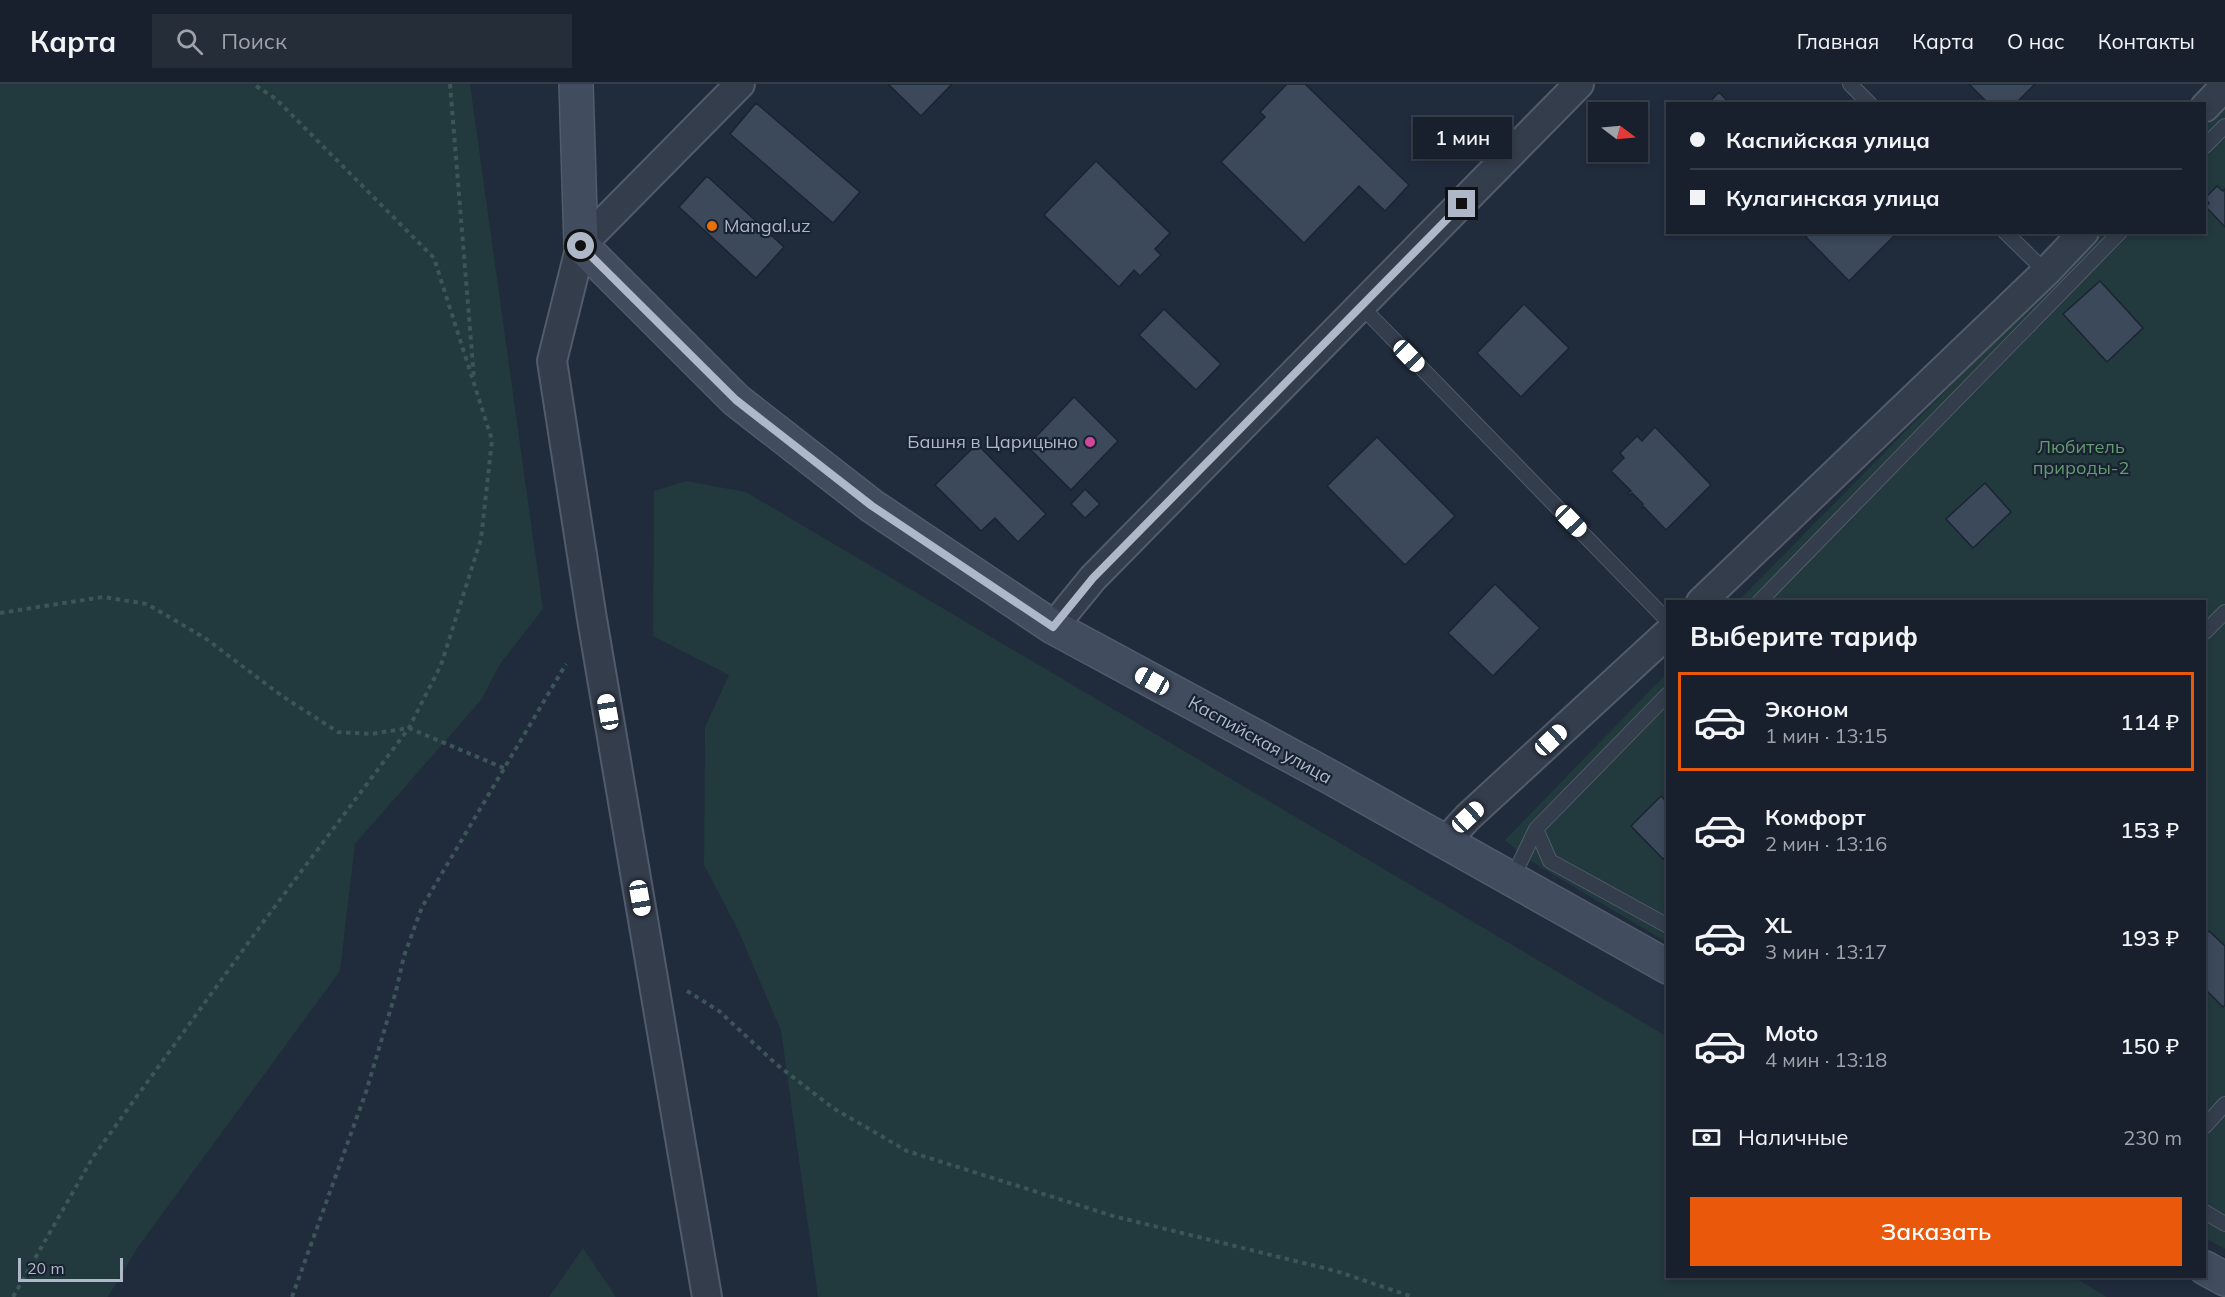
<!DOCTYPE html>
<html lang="ru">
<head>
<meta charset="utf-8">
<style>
	body { margin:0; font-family:Mulish,sans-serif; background:#252d39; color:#f1f3f6; height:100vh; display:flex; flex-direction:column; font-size:22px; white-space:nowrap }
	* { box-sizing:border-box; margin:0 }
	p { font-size:20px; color:#9fa3aa }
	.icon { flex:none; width:33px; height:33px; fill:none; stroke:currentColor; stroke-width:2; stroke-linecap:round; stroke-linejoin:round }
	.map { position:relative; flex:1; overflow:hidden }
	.sheet { position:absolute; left:1666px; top:516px; width:540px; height:678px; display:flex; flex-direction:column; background:#18202d; border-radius:0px; box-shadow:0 3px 9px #0003,0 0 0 2px #363e49 }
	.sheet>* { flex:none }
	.banner { position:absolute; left:1666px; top:18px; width:540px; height:132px; border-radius:0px; box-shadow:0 3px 9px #0003,0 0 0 2px #363e49; display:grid; align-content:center; height:132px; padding:0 24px; background:#18202d }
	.needle { width:39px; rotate:106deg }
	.tools { position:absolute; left:1588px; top:18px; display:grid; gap:12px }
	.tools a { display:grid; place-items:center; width:60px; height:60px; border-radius:0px; background:#18202d; box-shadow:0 3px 9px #0003,0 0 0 2px #363e49; font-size:30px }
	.scale { position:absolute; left:18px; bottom:15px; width:105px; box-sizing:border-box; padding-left:6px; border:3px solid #aeb8c8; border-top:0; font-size:16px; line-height:21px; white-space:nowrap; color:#aeb8c8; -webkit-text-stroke:4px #192230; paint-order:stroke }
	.end { position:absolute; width:27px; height:27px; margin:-14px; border:8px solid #aeb8c8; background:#111; box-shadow:0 0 0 3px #111 }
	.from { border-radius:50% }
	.bubble { position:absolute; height:42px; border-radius:0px; background:#18202d; box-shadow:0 3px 9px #0003,0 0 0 2px #363e49; font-size:20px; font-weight:600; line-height:42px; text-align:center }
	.car { position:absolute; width:18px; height:36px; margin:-18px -9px; border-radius:8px; box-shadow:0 0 4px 2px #0007; background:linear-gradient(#fff 24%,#345 0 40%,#fff 0 76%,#345 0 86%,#fff 0) }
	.banner b { display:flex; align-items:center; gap:21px; height:57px; font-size:22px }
	.banner b+b { border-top:2px solid #363e49 }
	.banner i { width:15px; height:15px; background:#f1f3f6 }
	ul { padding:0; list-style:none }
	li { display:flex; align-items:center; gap:18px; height:99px; margin:0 12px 9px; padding:0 12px; border:3px solid transparent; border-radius:0px }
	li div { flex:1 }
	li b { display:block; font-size:22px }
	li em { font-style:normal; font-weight:600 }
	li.on { border-color:#ea580c }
	li>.icon { width:54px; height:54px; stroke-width:1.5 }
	h2 { padding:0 24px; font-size:27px; line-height:72px }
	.pay { display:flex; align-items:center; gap:15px; height:66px; padding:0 24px; font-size:22px }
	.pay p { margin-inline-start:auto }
	.button { display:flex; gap:12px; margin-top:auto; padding:12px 24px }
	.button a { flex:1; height:69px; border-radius:0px; background:#ea580c; color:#fff; font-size:24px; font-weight:600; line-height:69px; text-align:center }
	header { display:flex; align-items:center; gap:36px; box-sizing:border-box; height:84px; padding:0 30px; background:#18202d; border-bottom:2px solid #363e49 }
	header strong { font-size:28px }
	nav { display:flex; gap:33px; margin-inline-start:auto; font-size:21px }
	.search { width:420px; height:54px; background:#252d39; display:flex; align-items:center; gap:15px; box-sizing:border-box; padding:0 21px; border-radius:0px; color:#9fa3aa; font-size:22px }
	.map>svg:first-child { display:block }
	.green { fill:#22393d }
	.building { fill:#3b495b; stroke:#1b2432; stroke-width:1.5 }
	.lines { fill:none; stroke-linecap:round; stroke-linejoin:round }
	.lane-casing { stroke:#515b69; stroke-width:16 }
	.street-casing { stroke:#515b69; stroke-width:32 }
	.secondary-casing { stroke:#515b69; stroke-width:36 }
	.path { stroke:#3c5557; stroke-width:4; stroke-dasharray:4.5 4.5; stroke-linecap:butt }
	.lane { stroke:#343d4c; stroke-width:14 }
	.street { stroke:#343d4c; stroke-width:28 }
	.secondary { stroke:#414c5f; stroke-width:33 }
	.route { stroke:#aeb8c8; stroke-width:8 }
	.food-dot { fill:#e8710a; stroke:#192230; stroke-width:2 }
	.hotel-dot { fill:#d1479c; stroke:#192230; stroke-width:2 }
	.labels { text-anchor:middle; stroke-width:4.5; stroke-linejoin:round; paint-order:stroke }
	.poi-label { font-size:18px; fill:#aeb8c8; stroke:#192230; text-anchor:start }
	.park-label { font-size:18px; fill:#639b71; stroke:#192230 }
	.street-label { font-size:18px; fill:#aeb8c8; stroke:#192230 }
</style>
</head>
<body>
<header>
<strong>Карта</strong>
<div class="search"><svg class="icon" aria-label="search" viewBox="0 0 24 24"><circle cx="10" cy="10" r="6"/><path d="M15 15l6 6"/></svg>Поиск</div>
<nav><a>Главная</a><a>Карта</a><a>О нас</a><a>Контакты</a></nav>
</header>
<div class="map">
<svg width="2225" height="1213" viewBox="0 0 2225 1213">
	<rect width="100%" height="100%" fill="#202b3c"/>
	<path class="green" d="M0,0h470l73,525 -43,55 -18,35 -127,145 -15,127 -202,276 -30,50h-108z
		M2225,23v1142l-20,-11v-636h-468l364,-369 104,-1v-105z
		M686,397l60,11 922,545v239h404l35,21h-1289l-37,-266 -43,-101 -34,-65 1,-138 24,-52 -76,-39 1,-145z
		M1668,588v271l-144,-86 -19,-17z
		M583,1164l33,49h-67z"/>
	<path class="building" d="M888,0h64l-31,32z
		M1287,0h18l104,101 -24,26 -26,-25 -55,57 -83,-81 44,-45 -5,-5z
		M1969,0h66l-20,20h-26z
		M1719,8l11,12h-22z
		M756,19l104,89 -27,31 -103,-89z
		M1096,77l74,72 -15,16 6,6 -21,21 -6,-6 -15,17 -75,-72z
		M707,92l77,71 -28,31 -77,-71z
		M2217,102l6,5 2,-2v38l-19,-20 3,-4 -4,-5z
		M1810,148h87v1l-48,48 -43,-44z
		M2100,197l43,47 -36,34 -44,-48z
		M1524,220l45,44 -48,49 -44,-44z
		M1164,225l57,55 -25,26 -57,-55z
		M1074,313l44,44 -47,49 -44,-44z
		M1655,343l56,58 -45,45 -22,-23 -2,1 1,-4 -11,-11 -2,2 -2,-2 3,-2 -20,-20 13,-13 -4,-5 17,-17 5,5z
		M1377,353l78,79 -50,49 -78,-79z
		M977,360l69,70 -28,28 -23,-24 -14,13 -46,-46z
		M1985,399l26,29 -38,36 -27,-29z
		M1085,405l15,15 -15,14 -14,-14z
		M1495,500l45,44 -47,48 -45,-43z
		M1661,712l7,7v51l-5,5 -32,-33z
		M2209,847l16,15v59l-2,2 -18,-18v-54z"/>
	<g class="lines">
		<g class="lane-casing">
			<path id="lane" d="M1850,0l20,20
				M2205,62l20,-20
				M2005,148l41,40
				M1361,222l307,315
				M1759,518l361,-370
				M2205,548l20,-20
				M1536,745l14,32 118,65
				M1512,795l24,-50 132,-135
				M2205,1042l20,-22
				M2205,1128l20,12"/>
		</g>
		<g class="street-casing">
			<path id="street" d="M2205,23l20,-21
				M1701,518l345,-330 38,-40
				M1053,543l40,-49 486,-494
				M1445,758l23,-25 200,-184
				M707,1213l-115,-678 -40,-258 29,-116 159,-161"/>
		</g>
		<g class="secondary-casing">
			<path id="secondary" d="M576,0l5,161 155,155 136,106 181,121 277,150 338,190
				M2205,1184l20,11"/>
		</g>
		<path class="path" d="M450,0l24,294
			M0,529l103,-16 44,7 58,34 77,58 56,36 33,2 38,-6 97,41
			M687,907l32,20 57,53 57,44 74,43 206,65 223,55 77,26
			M13,1213l80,-140 171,-236 145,-193 32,-63 40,-126 11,-99 -58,-182 -158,-159 -23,-15
			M292,1213l74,-205 30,-101 8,-35 18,-49 144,-243"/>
		<use href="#lane" class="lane"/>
		<use href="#street" class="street"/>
		<use href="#secondary" class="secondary"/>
	</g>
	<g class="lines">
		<path class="route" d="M581,162l155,154 136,106 181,121 40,-49 369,-374"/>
	</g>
	<circle class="food-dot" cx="712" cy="142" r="6"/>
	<circle class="hotel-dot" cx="1090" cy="358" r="6"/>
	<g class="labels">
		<g class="poi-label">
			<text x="724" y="148">Mangal.uz</text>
			<text x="1078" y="364" text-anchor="end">Башня в Царицыно</text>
		</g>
		<g class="park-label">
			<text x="2081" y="369">Любитель<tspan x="2081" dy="21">природы-2</tspan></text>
		</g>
		<g class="street-label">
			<text transform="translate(1260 656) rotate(29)" y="6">Каспийская улица</text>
		</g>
	</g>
</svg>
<div class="tools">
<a><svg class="needle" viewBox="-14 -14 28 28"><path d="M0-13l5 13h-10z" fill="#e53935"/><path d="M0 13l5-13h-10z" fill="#9fa3aa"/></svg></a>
</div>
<div class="scale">20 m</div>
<i class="end from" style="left:581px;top:162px"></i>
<i class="end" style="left:1462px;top:120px"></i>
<div class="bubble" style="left:1413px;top:33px;width:99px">1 мин</div>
<i class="car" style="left:1409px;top:272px;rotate:136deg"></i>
<i class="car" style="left:1571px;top:437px;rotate:136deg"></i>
<i class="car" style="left:1152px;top:597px;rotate:299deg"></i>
<i class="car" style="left:608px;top:628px;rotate:350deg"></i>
<i class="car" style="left:1551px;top:656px;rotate:47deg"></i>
<i class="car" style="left:1468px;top:733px;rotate:47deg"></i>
<i class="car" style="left:640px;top:814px;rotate:170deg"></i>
<div class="banner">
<b><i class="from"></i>Каспийская улица</b>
<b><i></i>Кулагинская улица</b>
</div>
<section class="sheet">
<h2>Выберите тариф</h2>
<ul>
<li class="on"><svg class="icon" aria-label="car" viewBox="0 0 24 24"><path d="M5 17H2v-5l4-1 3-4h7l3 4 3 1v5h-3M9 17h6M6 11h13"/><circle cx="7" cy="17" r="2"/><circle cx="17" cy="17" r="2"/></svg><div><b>Эконом</b><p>1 мин · 13:15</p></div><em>114 ₽</em></li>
<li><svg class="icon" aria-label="car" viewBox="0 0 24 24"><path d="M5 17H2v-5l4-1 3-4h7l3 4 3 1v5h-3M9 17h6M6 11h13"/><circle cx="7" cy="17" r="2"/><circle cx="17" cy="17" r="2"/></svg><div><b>Комфорт</b><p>2 мин · 13:16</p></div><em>153 ₽</em></li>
<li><svg class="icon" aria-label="car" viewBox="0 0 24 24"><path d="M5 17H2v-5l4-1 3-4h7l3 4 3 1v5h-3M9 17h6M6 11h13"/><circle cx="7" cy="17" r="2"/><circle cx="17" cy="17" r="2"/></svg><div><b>XL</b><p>3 мин · 13:17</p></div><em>193 ₽</em></li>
<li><svg class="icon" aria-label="car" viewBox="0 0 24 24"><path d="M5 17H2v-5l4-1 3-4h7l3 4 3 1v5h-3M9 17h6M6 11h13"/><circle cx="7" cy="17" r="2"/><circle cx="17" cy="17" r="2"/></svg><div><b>Moto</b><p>4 мин · 13:18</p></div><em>150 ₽</em></li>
</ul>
<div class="pay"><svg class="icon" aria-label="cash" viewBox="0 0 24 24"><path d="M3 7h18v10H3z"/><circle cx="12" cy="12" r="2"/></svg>Наличные<p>230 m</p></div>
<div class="button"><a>Заказать</a></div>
</section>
</div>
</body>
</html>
